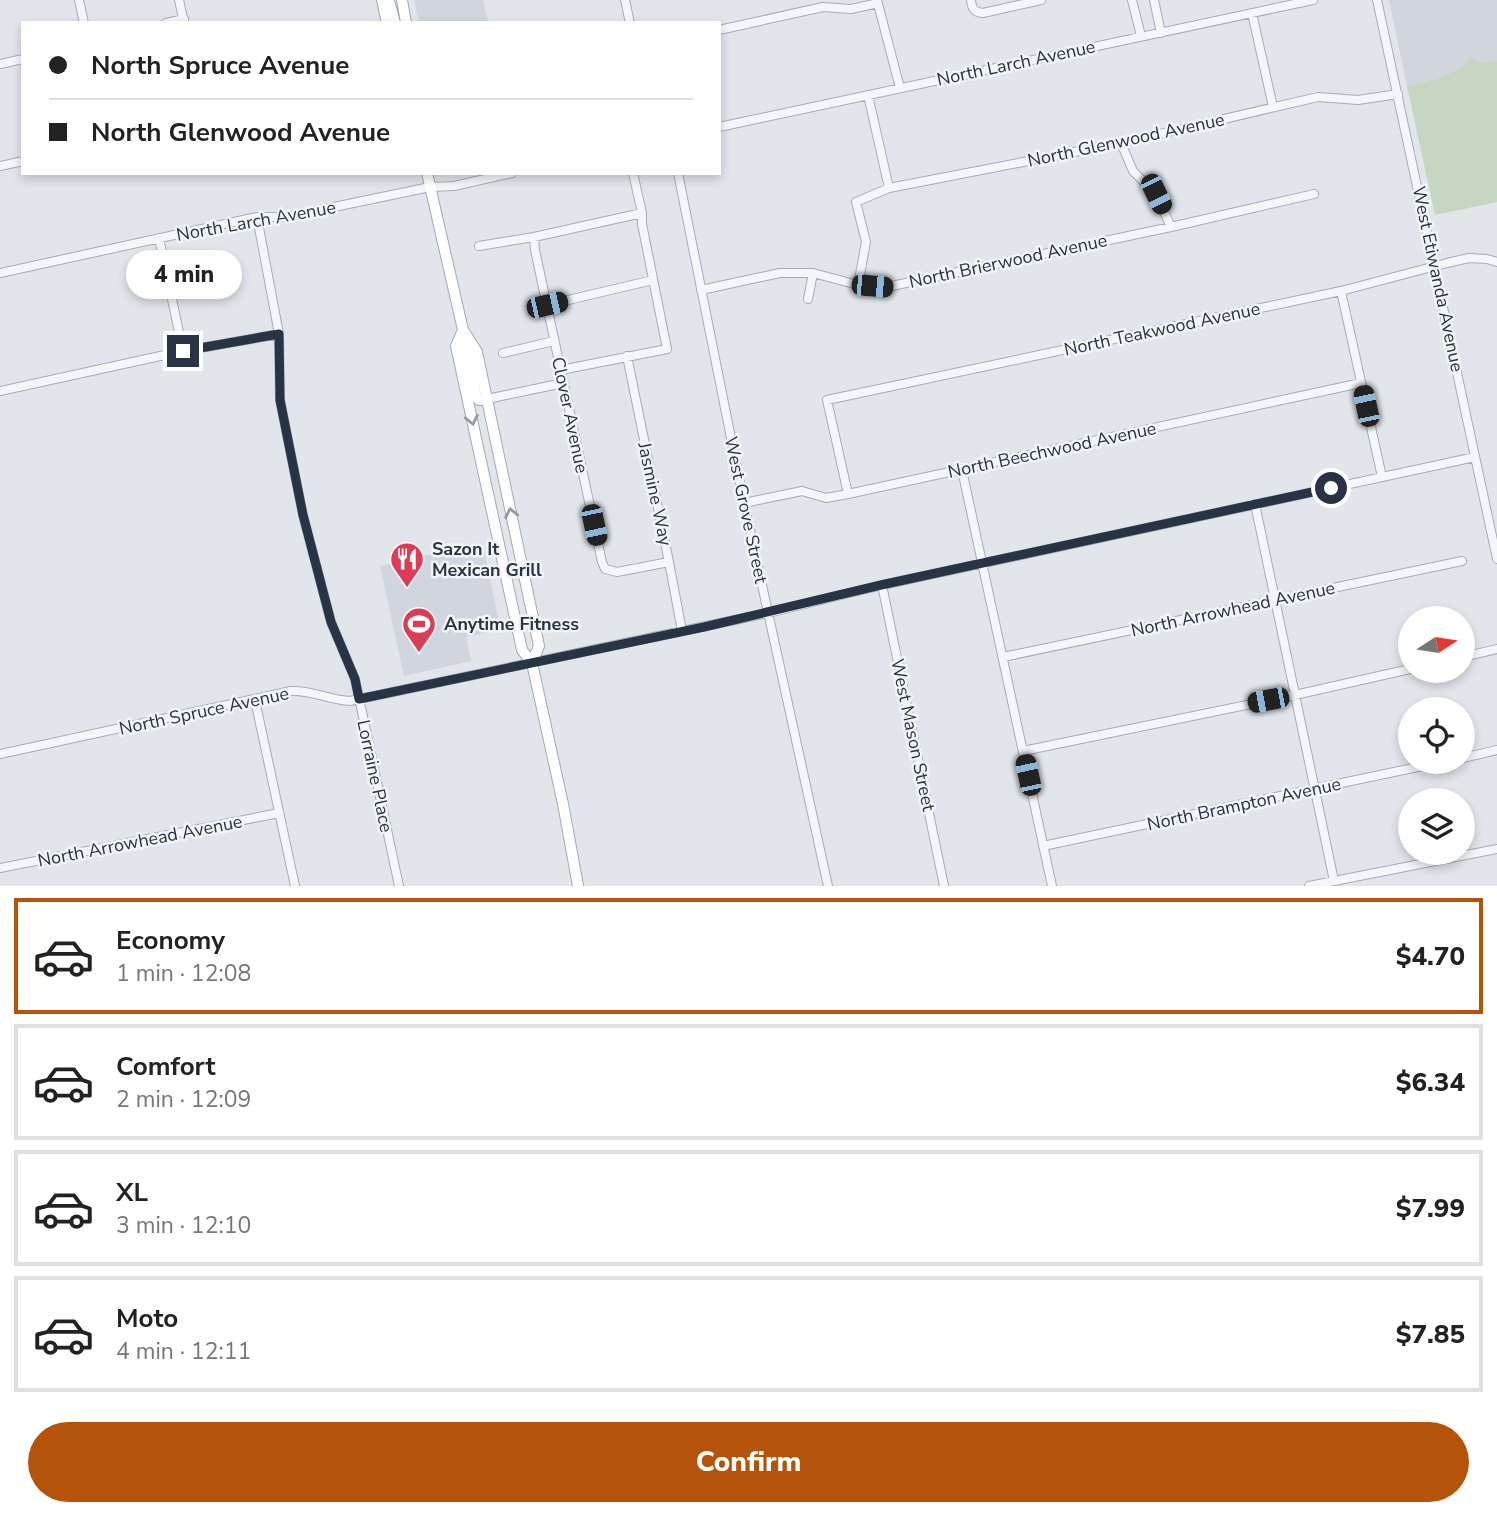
<!DOCTYPE html>
<html lang="en">
<head>
<meta charset="utf-8">
<style>
	body { margin:0; font-family:"Nunito Sans",sans-serif; background:#f2f2f2; color:#222; height:100vh; display:flex; flex-direction:column; font-size:26px; white-space:nowrap }
	* { box-sizing:border-box; margin:0 }
	p { font-size:23px; color:#767676 }
	.icon { flex:none; width:38px; height:38px; fill:none; stroke:currentColor; stroke-width:2; stroke-linecap:round; stroke-linejoin:round }
	.map { position:relative; height:886px; overflow:hidden }
	.sheet { display:flex; flex-direction:column; background:#fff; flex:1 }
	.sheet>* { flex:none }
	.banner { position:absolute; left:21px; top:21px; width:700px; height:154px; border-radius:0px; box-shadow:0 4px 10px #0003; display:grid; align-content:center; height:154px; padding:0 28px; background:#fff }
	.needle { width:46px; rotate:78deg }
	.tools { position:absolute; left:1398px; top:606px; display:grid; gap:14px }
	.tools a { display:grid; place-items:center; width:77px; height:77px; border-radius:50%; background:#fff; box-shadow:0 4px 10px #0003; font-size:35px }
	.end { position:absolute; width:32px; height:32px; margin:-16px; border:9px solid #283345; background:#fff; box-shadow:0 0 0 4px #fff }
	.from { border-radius:50% }
	.bubble { position:absolute; height:49px; border-radius:24px; background:#fff; box-shadow:0 4px 10px #0003; font-size:23px; font-weight:800; line-height:49px; text-align:center }
	.car { position:absolute; width:21px; height:42px; margin:-21px -10px; border-radius:9px; box-shadow:0 0 5px 2px #0007; background:linear-gradient(#222 24%,#8ab4d8 0 40%,#222 0 76%,#8ab4d8 0 86%,#222 0) }
	.banner b { display:flex; align-items:center; gap:24px; height:66px; font-size:26px }
	.banner b+b { border-top:2px solid #e0e0e0 }
	.banner i { width:18px; height:18px; background:#222 }
	ul { padding:12px 0 0; list-style:none }
	li { display:flex; align-items:center; gap:21px; height:116px; margin:0 14px 10px; padding:0 14px; border:4px solid #e0e0e0; border-radius:0px }
	li div { flex:1 }
	li b { display:block; font-size:26px }
	li em { font-style:normal; font-weight:800 }
	li.selected { border-color:#b45309 }
	li>.icon { width:63px; height:63px; stroke-width:1.5 }
	.cta { display:flex; gap:14px; margin-top:auto; padding:14px 28px }
	.cta a { flex:1; height:80px; border-radius:42px; background:#b45309; color:#fff; font-size:28px; font-weight:800; line-height:80px; text-align:center }
	.map>svg:first-child { display:block }
	.built { fill:#d0d5de }
	.green { fill:#c7d6c2 }
	.lines { fill:none; stroke-linecap:round; stroke-linejoin:round }
	.minor-casing { stroke:#a6adb6; stroke-width:10 }
	.major-casing { stroke:#a0aab8; stroke-width:12 }
	.minor { stroke:#f5f6f9; stroke-width:8 }
	.major { stroke:#fff; stroke-width:10 }
	.oneway { stroke:#9499a2 }
	.route { stroke:#283345; stroke-width:9 }
	.labels { text-anchor:middle; stroke-width:5; stroke-linejoin:round; paint-order:stroke }
	.street-label { font-size:18px; fill:#283345; stroke:#f2f5f8 }
	.poi-label { font-size:18px; font-weight:bold; fill:#283345; stroke:#f2f5f8; text-anchor:start }
</style>
</head>
<body>
<div class="map">
<svg width="1497" height="886" viewBox="0 0 1497 886">
	<rect width="100%" height="100%" fill="#e2e6eb"/>
	<path class="built" d="M414,0h69l5,23h-69z
		M1389,0h108v61l-33,5 -25,12 -32,8z
		M480,543l3,4 18,83 -35,7 5,24 -67,15 -24,-110z"/>
	<path class="green" d="M1471,57l7,6 19,-2v141l-62,13 -28,-129 32,-8 25,-12z"/>
	<g class="lines">
		<g class="minor-casing">
			<path id="minor" d="M79,0l5,23
				M179,0l5,23
				M625,0l5,23
				M877,0l23,88
				M971,0c1,9 3,12 12,13l58,-13
				M1132,0l9,36
				M1154,0l7,33
				M1377,0l120,559
				M1252,13l21,94
				M166,23l18,-4
				M719,30l104,-23 28,2 27,-6
				M0,64l23,-5
				M868,95l21,93
				M719,127l594,-127
				M1121,143l12,28 23,23 15,33
				M0,166l23,-5
				M678,173l66,330 84,383
				M257,217l22,117 1,66 23,115 28,107 24,57 44,207
				M534,237l1,13 67,312 3,7 12,3 52,-10
				M159,238l24,113
				M479,246l55,-9 108,-24
				M0,273l257,-56h29l144,-30 24,-1 58,-13
				M858,285l8,-43 -10,-40 33,-14 232,-45 197,-46 40,3 40,-6
				M701,290l79,-17h33l45,12 29,2 284,-60 143,-33
				M1341,291l41,186
				M808,299l5,-26
				M547,305l106,-25
				M503,353l51,-12
				M627,356l42,206 13,69
				M561,370l106,-21 -25,-125v-11l-9,-40
				M0,391l183,-40 96,-17
				M487,399l76,-16
				M962,470l90,416
				M848,494l-21,-94 514,-109 106,-28 22,-5 18,1 10,3
				M744,503l58,-12 24,7 22,-4 513,-111
				M1255,504l79,377
				M882,585l62,301
				M1003,657l459,-96
				M1463,657l34,-8
				M255,700l40,186
				M1023,751l272,-56 115,-26
				M0,754l291,-63c21,-1 39,9 59,10l332,-70 86,-18 114,-28 593,-128
				M1463,758l34,-8
				M1043,846l403,-85
				M0,868l279,-55
				M1309,886l188,-37"/>
		</g>
		<g class="major-casing">
			<path id="major" d="M382,0l5,23
				M387,0l3,4 5,19
				M402,0l4,23
				M427,173l36,157 14,22 62,294 -7,17
				M463,330l-7,16 66,304 10,13 31,141 15,82
				M464,336l12,61 3,3 8,-1"/>
		</g>
		<use href="#minor" class="minor"/>
		<use href="#major" class="major"/>
	</g>
	<defs><path id="oneway-chevron" d="M-2-3.5L2.5 0L-2 3.5" fill="none" stroke-width="1.6" stroke-linecap="round" stroke-linejoin="round" transform="scale(1.75)"/></defs>
	<g class="oneway">
		<use href="#oneway-chevron" transform="translate(472 420) rotate(78)"/>
		<use href="#oneway-chevron" transform="translate(511 513) rotate(-102)"/>
	</g>
	<g class="lines">
		<path class="route" d="M183,351l96,-17 1,66 23,115 28,107 24,57 4,20 345,-72 177,-42 450,-97"/>
	</g>
	<defs>
		<g id="restaurant-pin" transform="scale(1.75)"><path d="M0 17L-7.5 6A9.5 9.5 0 1 1 7.5 6Z" fill="#d93e56" stroke="#f2f5f8"/><path d="M-5-6h1v4h1v-4h1v4h1v-4h1v5L-1.5 .5V6h-2V.5L-5-1ZM5-6V6H3V1.5H1.5Q1.5-4 5-6Z" fill="#fff"/></g>
		<g id="stadium-pin" transform="scale(1.75)"><path d="M0 17L-7.5 6A9.5 9.5 0 1 1 7.5 6Z" fill="#d93e56" stroke="#f2f5f8"/><path d="M0-5a6.5 5 0 1 0 0 10a6.5 5 0 1 0 0-10ZM-3.5-1.8h7v3.6h-7Z" fill="#fff"/></g>
	</defs>
	<g fill-rule="evenodd">
		<use href="#restaurant-pin" x="407" y="559"/>
		<use href="#stadium-pin" x="419" y="624"/>
	</g>
	<g class="labels">
		<g class="street-label">
			<text transform="translate(1016 63) rotate(-12)" y="6">North Larch Avenue</text>
			<text transform="translate(1126 140) rotate(-12)" y="6">North Glenwood Avenue</text>
			<text transform="translate(256 221) rotate(-10)" y="6">North Larch Avenue</text>
			<text transform="translate(1008 261) rotate(-12)" y="6">North Brierwood Avenue</text>
			<text transform="translate(1438 279) rotate(78)" y="6">West Etiwanda Avenue</text>
			<text transform="translate(1162 329) rotate(-12)" y="6">North Teakwood Avenue</text>
			<text transform="translate(570 415) rotate(78)" y="6">Clover Avenue</text>
			<text transform="translate(1052 450) rotate(-12)" y="6">North Beechwood Avenue</text>
			<text transform="translate(655 494) rotate(78)" y="6">Jasmine Way</text>
			<text transform="translate(746 510) rotate(78)" y="6">West Grove Street</text>
			<text transform="translate(1233 609) rotate(-12)" y="6">North Arrowhead Avenue</text>
			<text transform="translate(204 711) rotate(-12)" y="6">North Spruce Avenue</text>
			<text transform="translate(913 735) rotate(78)" y="6">West Mason Street</text>
			<text transform="translate(375 776) rotate(78)" y="6">Lorraine Place</text>
			<text transform="translate(1244 804) rotate(-12)" y="6">North Brampton Avenue</text>
			<text transform="translate(140 841) rotate(-11)" y="6">North Arrowhead Avenue</text>
		</g>
		<g class="poi-label">
			<text x="432" y="555">Sazon It<tspan x="432" dy="21">Mexican Grill</tspan></text>
			<text x="444" y="630">Anytime Fitness</text>
		</g>
	</g>
</svg>
<div class="tools">
<a><svg class="needle" viewBox="-14 -14 28 28"><path d="M0-13l5 13h-10z" fill="#e53935"/><path d="M0 13l5-13h-10z" fill="#767676"/></svg></a>
<a><svg class="icon" aria-label="locate" viewBox="0 0 24 24"><circle cx="12" cy="12" r="6"/><path d="M12 2v4M12 18v4M2 12h4M18 12h4"/></svg></a>
<a><svg class="icon" aria-label="layers" viewBox="0 0 24 24"><path d="M12 4l9 5-9 5-9-5zM3 14l9 5 9-5"/></svg></a>
</div>
<i class="end from" style="left:1331px;top:488px"></i>
<i class="end" style="left:183px;top:351px"></i>
<div class="bubble" style="left:126px;top:250px;width:116px">4 min</div>
<i class="car" style="left:1156px;top:194px;rotate:154deg"></i>
<i class="car" style="left:872px;top:286px;rotate:95deg"></i>
<i class="car" style="left:547px;top:305px;rotate:77deg"></i>
<i class="car" style="left:1366px;top:406px;rotate:348deg"></i>
<i class="car" style="left:594px;top:525px;rotate:168deg"></i>
<i class="car" style="left:1268px;top:700px;rotate:259deg"></i>
<i class="car" style="left:1028px;top:775px;rotate:348deg"></i>
<div class="banner">
<b><i class="from"></i>North Spruce Avenue</b>
<b><i></i>North Glenwood Avenue</b>
</div>
</div>
<section class="sheet">
<ul>
<li class="selected"><svg class="icon" aria-label="car" viewBox="0 0 24 24"><path d="M5 17H2v-5l4-1 3-4h7l3 4 3 1v5h-3M9 17h6M6 11h13"/><circle cx="7" cy="17" r="2"/><circle cx="17" cy="17" r="2"/></svg><div><b>Economy</b><p>1 min · 12:08</p></div><em>$4.70</em></li>
<li><svg class="icon" aria-label="car" viewBox="0 0 24 24"><path d="M5 17H2v-5l4-1 3-4h7l3 4 3 1v5h-3M9 17h6M6 11h13"/><circle cx="7" cy="17" r="2"/><circle cx="17" cy="17" r="2"/></svg><div><b>Comfort</b><p>2 min · 12:09</p></div><em>$6.34</em></li>
<li><svg class="icon" aria-label="car" viewBox="0 0 24 24"><path d="M5 17H2v-5l4-1 3-4h7l3 4 3 1v5h-3M9 17h6M6 11h13"/><circle cx="7" cy="17" r="2"/><circle cx="17" cy="17" r="2"/></svg><div><b>XL</b><p>3 min · 12:10</p></div><em>$7.99</em></li>
<li><svg class="icon" aria-label="car" viewBox="0 0 24 24"><path d="M5 17H2v-5l4-1 3-4h7l3 4 3 1v5h-3M9 17h6M6 11h13"/><circle cx="7" cy="17" r="2"/><circle cx="17" cy="17" r="2"/></svg><div><b>Moto</b><p>4 min · 12:11</p></div><em>$7.85</em></li>
</ul>
<div class="cta"><a>Confirm</a></div>
</section>
</body>
</html>
